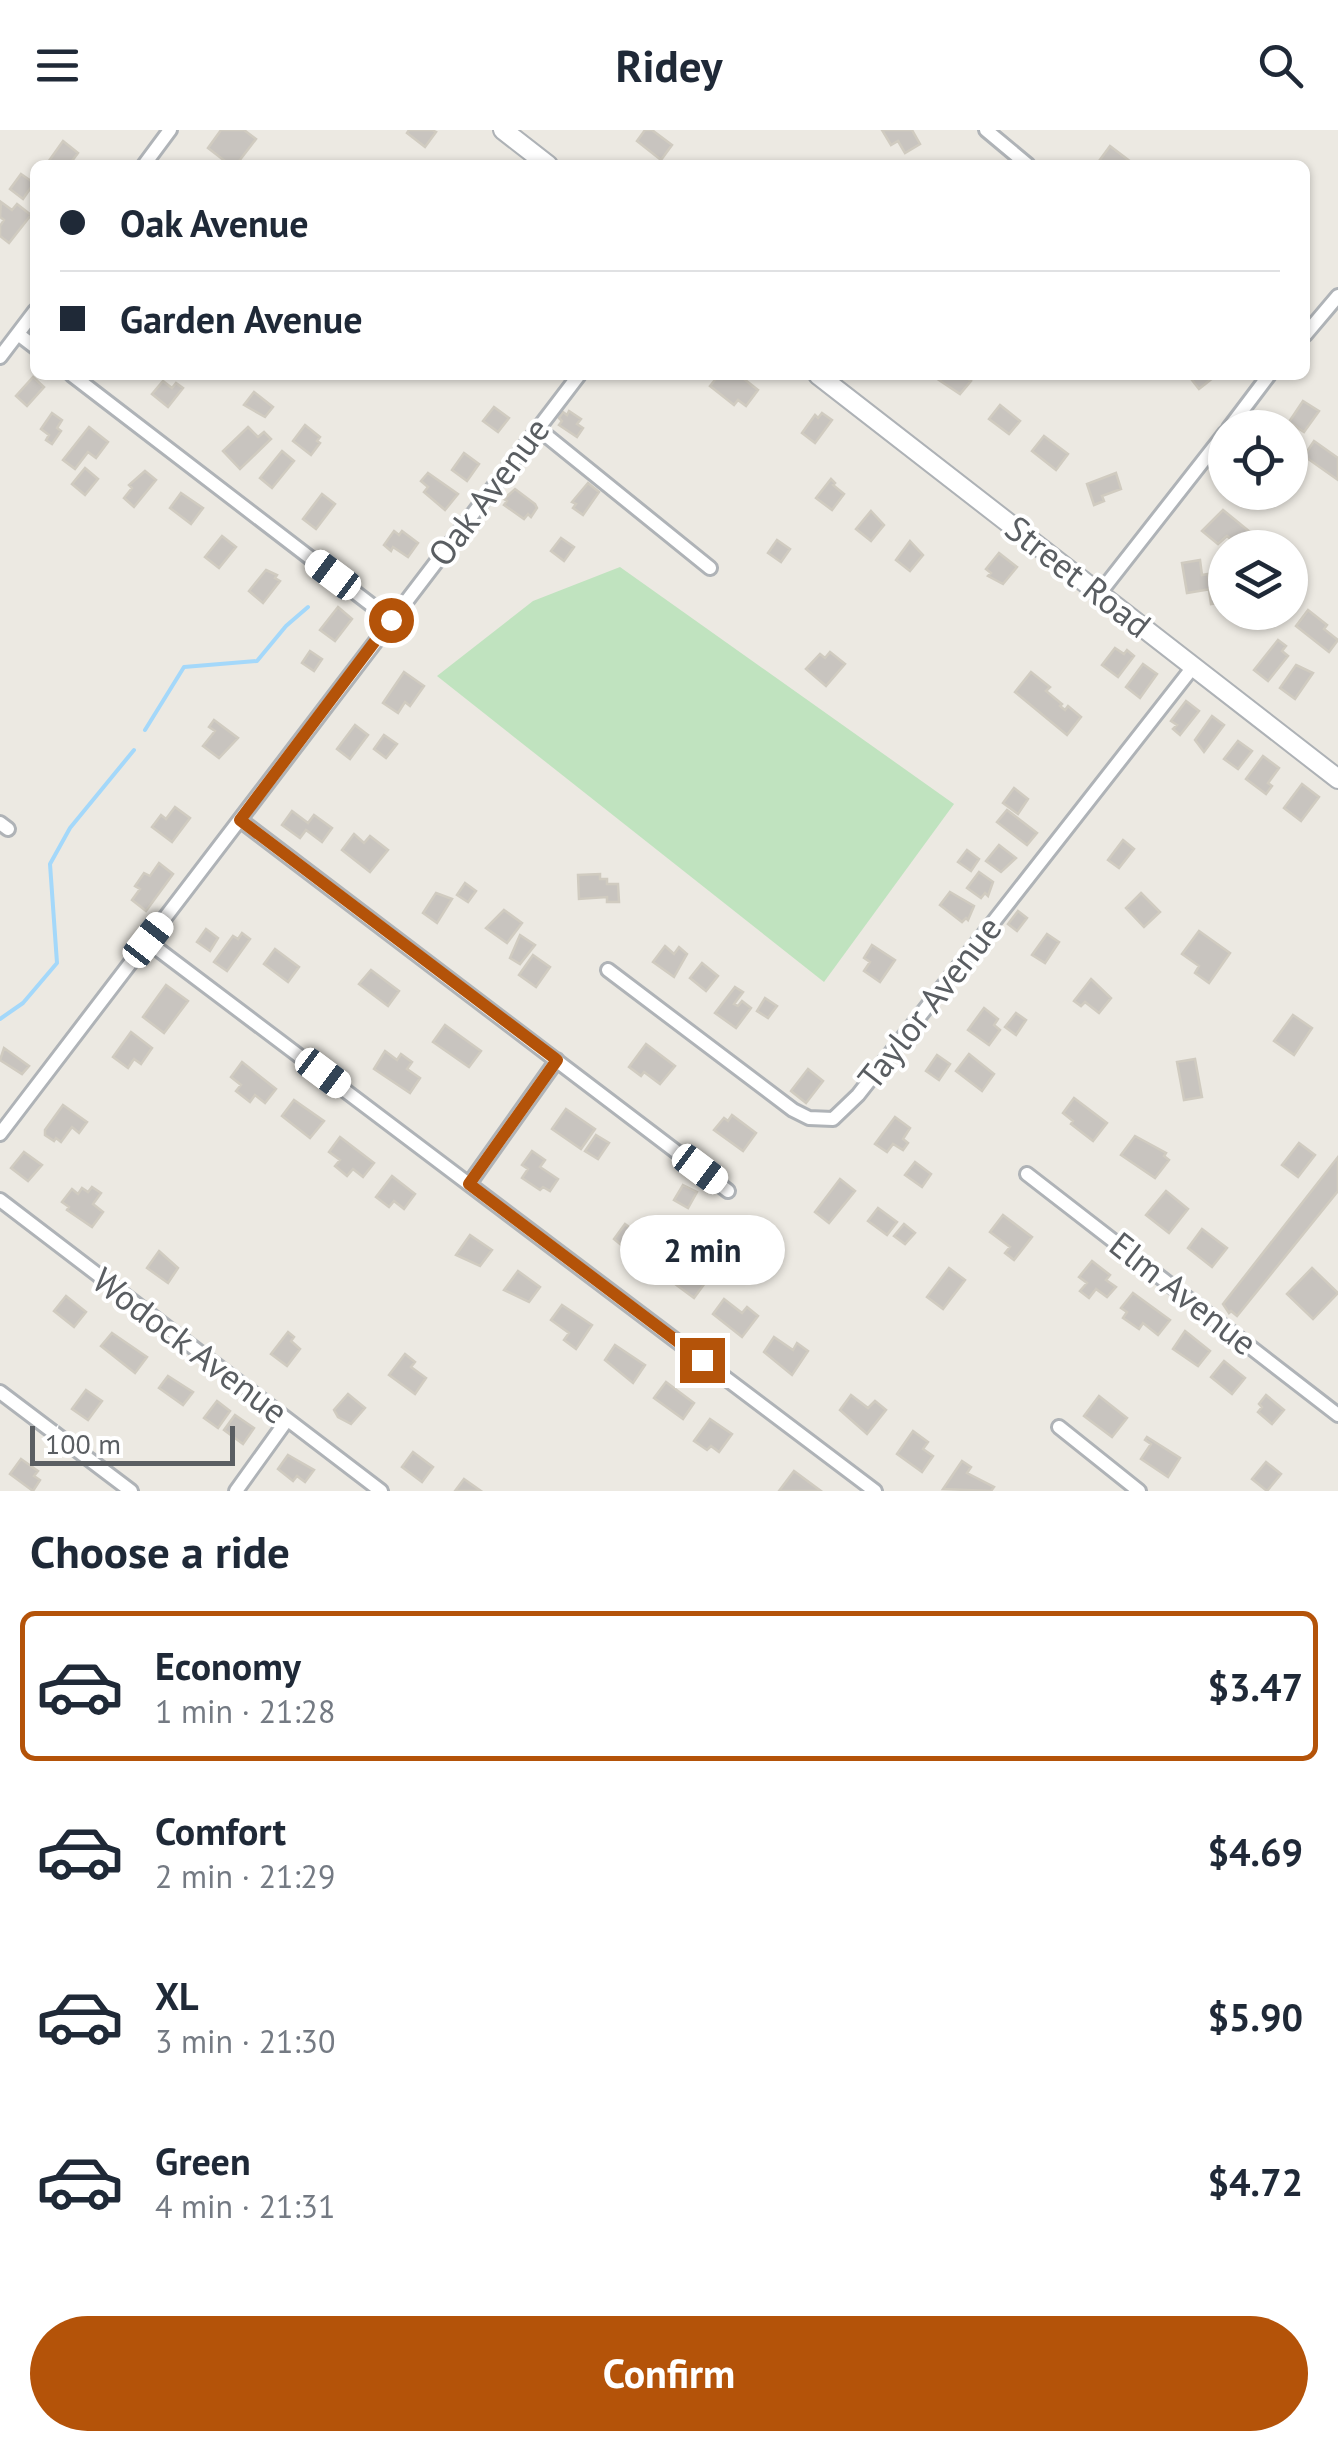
<!DOCTYPE html>
<html lang="en">
<head>
<meta charset="utf-8">
<style>
	body { margin:0; font-family:"PT Sans",sans-serif; background:#f6f6f7; color:#1f2937; height:100vh; display:flex; flex-direction:column; font-size:38px; white-space:nowrap }
	* { box-sizing:border-box; margin:0 }
	p { font-size:32px; color:#747a83 }
	.icon { flex:none; width:55px; height:55px; fill:none; stroke:currentColor; stroke-width:2; stroke-linecap:round; stroke-linejoin:round }
	.map { position:relative; height:1361px; overflow:hidden }
	.side { display:flex; flex-direction:column; background:#fff; flex:1 }
	.side>* { flex:none }
	.banner { position:absolute; left:30px; top:30px; width:1280px; height:220px; border-radius:15px; box-shadow:0 2px 8px #0004; display:grid; align-content:center; height:220px; padding:0 30px; background:#fff }
	.tools { position:absolute; left:1208px; top:280px; display:grid; gap:20px }
	.tools a { display:grid; place-items:center; width:100px; height:100px; border-radius:50%; background:#fff; box-shadow:0 2px 8px #0004; font-size:50px }
	.scale { position:absolute; left:30px; bottom:25px; width:205px; box-sizing:border-box; padding-left:10px; border:5px solid #5a5e62; border-top:0; font-size:28px; line-height:35px; white-space:nowrap; color:#5a5e62; -webkit-text-stroke:8px #fff; paint-order:stroke }
	.end { position:absolute; width:45px; height:45px; margin:-22px; border:12px solid #b45309; background:#fff; box-shadow:0 0 0 5px #fff }
	.from { border-radius:50% }
	.bubble { position:absolute; height:70px; border-radius:35px; background:#fff; box-shadow:0 2px 8px #0004; font-size:32px; font-weight:800; line-height:70px; text-align:center }
	.car { position:absolute; width:30px; height:60px; margin:-30px -15px; border-radius:12px; box-shadow:0 0 8px 2px #0007; background:linear-gradient(#fff 24%,#345 0 40%,#fff 0 76%,#345 0 86%,#fff 0) }
	.banner b { display:flex; align-items:center; gap:35px; height:95px; font-size:38px }
	.banner b+b { border-top:2px solid #e0e1e3 }
	.banner i { width:25px; height:25px; background:#1f2937 }
	ul { padding:0; list-style:none }
	li { display:flex; align-items:center; gap:30px; height:150px; margin:0 20px 15px; padding:0 10px; border:5px solid transparent; border-radius:15px }
	li div { flex:1 }
	li b { display:block; font-size:38px }
	li em { font-style:normal; font-weight:800 }
	li.on { border-color:#b45309 }
	li>.icon { width:90px; height:90px; stroke-width:1.5 }
	h2 { padding:0 30px; font-size:45px; line-height:120px }
	.button { display:flex; gap:20px; margin-top:auto; padding:20px 30px }
	.button a { flex:1; height:115px; border-radius:60px; background:#b45309; color:#fff; font-size:40px; font-weight:800; line-height:115px; text-align:center }
	header { display:flex; justify-content:space-between; align-items:center; height:130px; padding:0 30px; background:#fff; font-size:45px; font-weight:800 }
	.map>svg:first-child { display:block }
	.green { fill:#c0e3bf }
	.lines { fill:none; stroke-linecap:round; stroke-linejoin:round }
	.stream { stroke:#a4d8fa; stroke-width:4 }
	.building { fill:#c8c4bf; stroke:#d0cbc0; stroke-width:2.5 }
	.street-casing { stroke:#afb3b7; stroke-width:18 }
	.secondary-casing { stroke:#aeb2b6; stroke-width:22 }
	.street { stroke:#fff; stroke-width:12 }
	.secondary { stroke:#fff; stroke-width:18 }
	.route { stroke:#b45309; stroke-width:12 }
	.labels { text-anchor:middle; stroke-width:8; stroke-linejoin:round; paint-order:stroke }
	.street-label { font-size:35px; fill:#5a5e62; stroke:#fff }
</style>
</head>
<body>
<header><svg class="icon" aria-label="menu" viewBox="0 0 24 24"><path d="M4 6h16M4 12h16M4 18h16"/></svg>Ridey<svg class="icon" aria-label="search" viewBox="0 0 24 24"><circle cx="10" cy="10" r="6"/><path d="M15 15l6 6"/></svg></header>
<div class="map">
<svg width="1338" height="1361" viewBox="0 0 1338 1361">
	<rect width="100%" height="100%" fill="#ece9e2"/>
	<path class="green" d="M620,437l334,237 -130,178 -387,-306 96,-75z"/>
	<g class="lines">
		<path class="stream" d="M145,600l39,-63 73,-6 29,-35 22,-19
			M0,889l23,-16 34,-40 -7,-99 20,-36 64,-78"/>
	</g>
	<path class="building" d="M221,0h23l12,9 -20,26h-6l-22,-17z
		M409,0h23l4,2 -11,15 -18,-14z
		M645,0h7l20,15 -11,15 -24,-19z
		M882,0h30l8,14 -15,9 -7,-12 -7,4z
		M63,11l15,12 -9,12h-23z
		M1110,16l25,19h-31l-5,-4z
		M21,44l13,9 -11,16 -13,-10z
		M1,72l11,8 5,-6 14,11 -22,28 -9,-7v-10l4,-6 -4,-3z
		M719,245h20l19,15 -12,16 -8,-6 -4,5 -24,-19z
		M944,245h19l8,6 -11,13 -21,-14z
		M1188,245h22l3,3 -14,11z
		M33,247l11,10 -17,19 -11,-10z
		M163,251l9,7 4,-5 7,5 -15,19 -16,-13z
		M254,262l19,15 -8,10 -21,-12z
		M1303,271l16,10 -15,21 -15,-10z
		M1000,275l20,16 -11,13 -20,-15z
		M494,277l15,11 -11,14 -15,-11z
		M569,281l12,8 -4,5 6,4 -6,9 -18,-12 3,-4 -3,-3 4,-6 4,3z
		M52,283l10,7 -5,8 4,3 -9,13 -6,-4 3,-5 -8,-6z
		M822,283l10,7 -17,23 -13,-10 13,-18 3,3z
		M305,295l15,12 -3,4 3,2 -9,12 -18,-14z
		M89,297l19,15 -12,16 -8,-6 -13,17 -12,-9z
		M248,297l10,10 6,-5 7,7 -31,30 -17,-18z
		M1044,306l24,18 -12,16 -24,-19z
		M1314,311l24,17v22l-34,-24z
		M282,321l12,10 -22,27 -12,-10z
		M464,323l15,11 -12,17 -15,-11z
		M85,338l13,11 -13,16 -13,-11z
		M145,341l11,9 -22,27 -10,-9 8,-10 -3,-3z
		M428,343l30,21 -13,16 -21,-18 4,-5 -7,-6z
		M1116,343l5,16 -19,7 2,5 -10,4 -7,-21z
		M831,349l4,4 -2,2 11,9 -12,16 -16,-12z
		M588,353l11,9 -16,23 -10,-7 3,-4 -4,-2z
		M515,359l20,15 2,4 -6,9 -3,-3 -4,5 -20,-14 3,-4 -3,-2z
		M181,363l22,15 -12,16 -21,-16z
		M322,364l13,10 -19,25 -13,-10z
		M1223,380l27,22 -11,14 -12,-10 -9,8 -16,-13z
		M871,381l13,14 -13,16 -15,-12z
		M394,401l5,4 3,-4 16,12 -10,14 -15,-10 -2,4 -7,-6z
		M222,406l14,11 -17,21 -14,-11z
		M561,408l13,9 -10,14 -13,-10z
		M777,410l13,9 -9,13 -13,-9z
		M910,411l13,14 -13,16 -14,-11z
		M999,423l18,14 -14,17 -15,-8 3,-3 -5,-4z
		M1200,430l2,15 6,-1 3,15 -24,4 -5,-30z
		M266,440l11,5 -2,3 5,3 -17,22 -14,-12z
		M1223,458l2,14 -14,2 -2,-14z
		M338,477l14,12 -17,22 -15,-11z
		M1308,480l19,15 -3,4 14,11 -9,12 -33,-26z
		M1278,510l8,6 -4,5 6,5 -20,25 -14,-11z
		M1115,518l9,6 3,-4 7,6 -16,21 -16,-12z
		M310,521l12,8 -8,12 -12,-8z
		M830,522l15,12 -19,22 -20,-17 14,-15 5,4z
		M1143,534l14,10 -17,24 -14,-11z
		M1296,535l17,8 -18,26 -15,-11z
		M404,542l20,14 -14,20 -5,-4 -7,11 -15,-10z
		M1031,542l19,15 -4,4 16,13 -2,2 5,4 3,-4 13,11 -14,18 -52,-43z
		M1186,571l13,10 -19,24 -7,-6 4,-4 -6,-4z
		M1212,586l12,9 -20,27 -9,-12z
		M214,590l24,18 -19,20 -16,-12 12,-15 -6,-4z
		M355,595l13,10 -18,24 -13,-10z
		M384,605l13,9 -11,14 -12,-9z
		M1238,611l14,10 -14,18 -14,-10z
		M1263,626l16,12 -11,15 4,3 -6,8 -20,-15z
		M1302,654l17,13 -18,24 -17,-13z
		M1014,658l14,11 -10,15 -15,-11z
		M175,677l15,11 -18,24 -20,-15 9,-12 5,4z
		M1007,680l30,23 -10,12 -30,-23z
		M292,681l16,12 6,-8 18,13 -10,14 -16,-12 -6,8 -18,-13z
		M354,704l10,9 6,-7 18,14 -18,22 -28,-22z
		M1123,710l11,9 -15,19 -11,-8z
		M999,715l17,13 -15,14 -15,-11z
		M967,720l12,9 -8,12 -13,-9z
		M159,733l14,11 -27,37 -14,-11 8,-11 -5,-3 9,-13 6,3z
		M979,742l14,10 -5,14 -3,-3 -4,5 -14,-10z
		M600,744v5h7v5h11l1,18h-12v-5l-28,2 -1,-24z
		M465,753l11,8 -8,11 -11,-7z
		M950,762l24,14 -6,14 -2,-2 -4,4 -22,-17z
		M436,763l16,6 -15,24 -14,-10z
		M1141,763l19,19 -16,15 -18,-19z
		M504,780l18,13 -15,20 -21,-15z
		M1018,781l9,7 -10,13 -9,-7z
		M206,799l12,9 -8,13 -13,-9z
		M1199,801l31,22 -21,30 -14,-10 4,-7 -17,-12z
		M242,803l8,6 -23,32 -13,-9 19,-26 5,3z
		M1047,804l12,8 -14,21 -13,-8z
		M520,805l15,10 -15,19 -10,-6z
		M872,815l23,15 -15,22 -16,-11 6,-9 -6,-4z
		M665,816l9,8 5,-7 8,7 -13,23 -21,-15z
		M275,819l24,18 -11,15 -24,-18z
		M533,825l17,12 -14,20 -17,-12z
		M702,833l16,13 -12,15 -16,-13z
		M371,840l28,21 -11,15 -29,-22z
		M1091,849l20,19 -12,15 -14,-11 -4,4 -7,-5z
		M166,855l22,16 -24,32 -21,-16z
		M735,857l8,5 -9,12 4,2 4,-5 9,7 -15,20 -21,-15z
		M765,868l12,8 -9,12 -11,-7z
		M984,878l14,11 -4,6 6,5 -11,15 -21,-15z
		M1016,883l10,7 -10,15 -11,-8z
		M1293,885l19,13 -18,27 -20,-14z
		M445,895l36,26 -12,16 -36,-25z
		M131,902l21,16 -11,16 -7,-5 -6,9 -15,-11z
		M646,914l29,22 -15,18 -16,-12 -3,4 -12,-9z
		M4,918l25,18 -7,8 -22,-14z
		M385,921l12,9 4,-6 11,8 -5,7 13,9 -10,15 -36,-24z
		M969,924l25,20 -12,17 -26,-20z
		M937,925l13,9 -11,16 -13,-9z
		M1195,929l7,38 -18,3 -7,-38z
		M242,932l34,27 -11,14 -10,-8 -5,7 -14,-11 5,-6 -10,-8z
		M808,939l15,12 -17,22 -15,-12z
		M1074,968l33,25 -14,18 -22,-17 2,-3 -10,-8z
		M294,970l30,21 -14,17 -28,-22z
		M63,975l24,17 -8,11 -7,-6 -11,15 -5,-4 -2,3 -9,-6v-5z
		M566,979l29,20 -14,20 -29,-20z
		M732,985l24,18 -13,18 -29,-21 10,-12 4,3z
		M895,987l15,11 -7,11 5,4 -5,7 -10,-6 -6,8 -12,-8z
		M596,1005l13,8 -11,16 -13,-8z
		M1135,1006l31,17 -2,3 5,4 -14,18 -34,-23z
		M340,1007l34,26 -11,14 -10,-8 -6,7 -12,-10 5,-6 -11,-8z
		M1299,1013l16,12 -17,22 -16,-12z
		M532,1021l13,9 -5,7 18,12 -8,12 -7,-4 -3,3 -18,-12 6,-9 -6,-4z
		M24,1022l18,13 -14,16 -17,-13z
		M1338,1027v34l-101,125 -6,-5 -2,2 -6,-9z
		M915,1032l16,12 -9,13 -17,-12z
		M392,1046l23,18 -11,15 -10,-8 -5,6 -13,-10z
		M840,1049l15,12 -26,32 -14,-11z
		M683,1055l14,7 -9,16 -14,-8z
		M92,1057l9,6 -8,11 10,8 -11,15 -25,-17 2,-3 -7,-5 10,-13 6,5 4,-6 6,4z
		M1166,1061l22,18 -19,24 -23,-18z
		M878,1078l19,14 -10,13 -19,-14z
		M1003,1085l29,22 -18,23 -9,-7 5,-6 -20,-15z
		M625,1094l29,21 -12,17 -28,-23z
		M904,1094l11,9 -10,11 -11,-8z
		M1202,1099l25,19 -15,19 -24,-19z
		M470,1105l22,15 -12,16 -24,-11z
		M159,1121l19,17 -10,15 -21,-15z
		M686,1128l14,11 -5,6 10,8 -11,15 -31,-23 11,-15 7,5z
		M1092,1131l18,14 -4,5 10,7 -9,10 -11,-8 -7,9 -9,-7 7,-8 -8,-6z
		M949,1138l16,12 -22,29 -16,-12z
		M1312,1138l26,25 -25,26 -26,-25z
		M518,1141l22,16 -11,15 -25,-12z
		M1133,1163l37,27 -12,15 -15,-12 -4,6 -16,-11 4,-6 -6,-4z
		M66,1166l20,16 -12,15 -20,-16z
		M724,1169l18,14 5,-6 11,9 -16,21 -29,-23z
		M562,1175l30,20 -16,24 -12,-9 5,-7 -18,-13z
		M1185,1201l25,20 -12,15 -25,-17z
		M288,1202l6,5 -3,4 9,8 -13,17 -16,-12z
		M112,1203l35,24 -12,16 -34,-27z
		M774,1207l19,13 4,-7 11,8 -16,24 -28,-23z
		M615,1215l30,20 -12,18 -28,-23z
		M405,1224l10,8 -4,5 15,11 -11,16 -26,-19z
		M1224,1231l21,17 -13,16 -21,-17z
		M168,1246l25,16 -10,13 -24,-17z
		M666,1252l28,21 -11,16 -29,-21z
		M86,1260l16,11 -14,19 -16,-11z
		M348,1264l17,14 -14,16 -13,-7 -4,-7z
		M851,1265l17,13 7,-7 11,9 -19,24 -27,-24z
		M1266,1265l18,15 -12,14 -14,-12 4,-5 -3,-3z
		M1099,1266l28,22 -15,19 -28,-21z
		M217,1271l13,10 -12,17 -14,-10z
		M235,1285l19,13 -11,16 -19,-14z
		M710,1289l22,15 -13,18 -8,-6 -4,4 -13,-9z
		M913,1301l15,11 -5,7 10,7 -11,16 -25,-18z
		M1147,1307l33,21 -12,19 -27,-18 10,-15 -6,-4z
		M413,1322l20,15 -11,15 -20,-15z
		M288,1325l26,15 -9,12 -8,-6 -4,5 -15,-12z
		M21,1329l17,12 -4,5 6,4 -7,11 -23,-17z
		M962,1331l9,6 -4,6 27,14 -3,4 -48,-2z
		M1266,1332l15,12 -14,17 -15,-12z
		M794,1341l27,20h-42z
		M464,1349l17,12h-26z"/>
	<g class="lines">
		<g class="street-casing">
			<path id="street" d="M986,0l42,35
				M144,35l26,-35
				M18,204l17,13
				M1305,205l33,-39
				M0,227l35,-46
				M72,245l319,245
				M537,298l173,140
				M1229,298l40,-53
				M1099,464l126,-161
				M240,690l488,371
				M0,693l8,6
				M147,811l728,550
				M608,840l185,140 16,8 24,1 25,-24 335,-428
				M0,1004l579,-759
				M1027,1044l311,241
				M469,1054l88,-124
				M0,1070l381,291
				M0,1262l131,99
				M1059,1297l80,64
				M236,1361l51,-71"/>
		</g>
		<g class="secondary-casing">
			<path id="secondary" d="M503,0l45,35
				M818,245l520,404"/>
		</g>
		<use href="#street" class="street"/>
		<use href="#secondary" class="secondary"/>
	</g>
	<g class="lines">
		<path class="route" d="M391,490l-151,200 317,240 -88,124 233,176"/>
	</g>
	<g class="labels">
		<g class="street-label">
			<text transform="translate(489 362) rotate(-53)" y="12">Oak Avenue</text>
			<text transform="translate(1078 447) rotate(38)" y="12">Street Road</text>
			<text transform="translate(930 873) rotate(-52)" y="12">Taylor Avenue</text>
			<text transform="translate(1183 1164) rotate(38)" y="12">Elm Avenue</text>
			<text transform="translate(190 1216) rotate(37)" y="12">Wodock Avenue</text>
		</g>
	</g>
</svg>
<div class="tools">
<a><svg class="icon" aria-label="locate" viewBox="0 0 24 24"><circle cx="12" cy="12" r="6"/><path d="M12 2v4M12 18v4M2 12h4M18 12h4"/></svg></a>
<a><svg class="icon" aria-label="layers" viewBox="0 0 24 24"><path d="M12 4l9 5-9 5-9-5zM3 14l9 5 9-5"/></svg></a>
</div>
<div class="scale">100 m</div>
<i class="end from" style="left:391px;top:490px"></i>
<i class="end" style="left:702px;top:1230px"></i>
<div class="bubble" style="left:620px;top:1085px;width:165px">2 min</div>
<i class="car" style="left:333px;top:445px;rotate:307deg"></i>
<i class="car" style="left:148px;top:810px;rotate:38deg"></i>
<i class="car" style="left:323px;top:943px;rotate:127deg"></i>
<i class="car" style="left:700px;top:1039px;rotate:127deg"></i>
<div class="banner">
<b><i class="from"></i>Oak Avenue</b>
<b><i></i>Garden Avenue</b>
</div>
</div>
<section class="side">
<h2>Choose a ride</h2>
<ul>
<li class="on"><svg class="icon" aria-label="car" viewBox="0 0 24 24"><path d="M5 17H2v-5l4-1 3-4h7l3 4 3 1v5h-3M9 17h6M6 11h13"/><circle cx="7" cy="17" r="2"/><circle cx="17" cy="17" r="2"/></svg><div><b>Economy</b><p>1 min · 21:28</p></div><em>$3.47</em></li>
<li><svg class="icon" aria-label="car" viewBox="0 0 24 24"><path d="M5 17H2v-5l4-1 3-4h7l3 4 3 1v5h-3M9 17h6M6 11h13"/><circle cx="7" cy="17" r="2"/><circle cx="17" cy="17" r="2"/></svg><div><b>Comfort</b><p>2 min · 21:29</p></div><em>$4.69</em></li>
<li><svg class="icon" aria-label="car" viewBox="0 0 24 24"><path d="M5 17H2v-5l4-1 3-4h7l3 4 3 1v5h-3M9 17h6M6 11h13"/><circle cx="7" cy="17" r="2"/><circle cx="17" cy="17" r="2"/></svg><div><b>XL</b><p>3 min · 21:30</p></div><em>$5.90</em></li>
<li><svg class="icon" aria-label="car" viewBox="0 0 24 24"><path d="M5 17H2v-5l4-1 3-4h7l3 4 3 1v5h-3M9 17h6M6 11h13"/><circle cx="7" cy="17" r="2"/><circle cx="17" cy="17" r="2"/></svg><div><b>Green</b><p>4 min · 21:31</p></div><em>$4.72</em></li>
</ul>
<div class="button"><a>Confirm</a></div>
</section>
</body>
</html>
